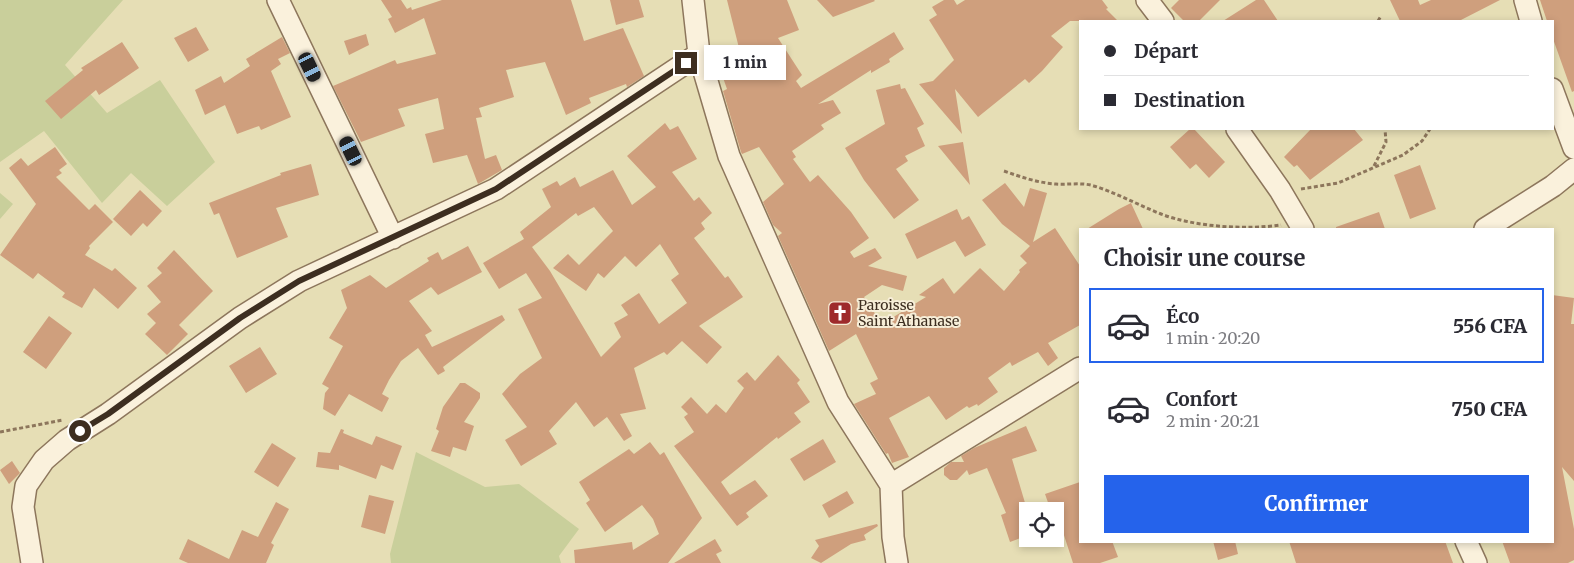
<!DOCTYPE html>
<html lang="fr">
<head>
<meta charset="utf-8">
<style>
	body { margin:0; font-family:Merriweather,serif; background:#f7f7f7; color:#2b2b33; height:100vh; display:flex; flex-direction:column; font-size:19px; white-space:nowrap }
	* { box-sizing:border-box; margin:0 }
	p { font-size:16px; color:#7c7c81 }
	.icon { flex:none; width:28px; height:28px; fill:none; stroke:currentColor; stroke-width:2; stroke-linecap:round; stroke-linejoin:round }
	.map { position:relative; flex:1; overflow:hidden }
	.panel { position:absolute; left:1079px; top:228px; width:475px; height:315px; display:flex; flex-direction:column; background:#fff; border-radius:0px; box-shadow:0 2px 8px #0003 }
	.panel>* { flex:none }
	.guide { position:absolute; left:1079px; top:20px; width:475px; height:110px; border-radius:0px; box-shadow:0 2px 8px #0003; display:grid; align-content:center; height:110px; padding:0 25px; background:#fff }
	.tools { position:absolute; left:1019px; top:502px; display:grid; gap:10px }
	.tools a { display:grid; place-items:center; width:45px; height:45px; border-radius:0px; background:#fff; box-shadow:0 2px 8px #0003; font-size:25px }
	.end { position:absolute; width:22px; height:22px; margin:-11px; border:6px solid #3d2e20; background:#fff; box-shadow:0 0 0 2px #fff }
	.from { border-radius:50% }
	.bubble { position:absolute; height:35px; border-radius:0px; background:#fff; box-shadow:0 2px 8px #0003; font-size:16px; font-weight:800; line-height:35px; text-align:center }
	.car { position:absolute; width:15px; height:30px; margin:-15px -8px; border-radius:6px; box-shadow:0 0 4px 1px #0007; background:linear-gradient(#222 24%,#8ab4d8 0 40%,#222 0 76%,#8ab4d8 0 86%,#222 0) }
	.guide b { display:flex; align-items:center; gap:18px; height:48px; font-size:19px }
	.guide b+b { border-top:1px solid #e1e1e2 }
	.guide i { width:12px; height:12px; background:#2b2b33 }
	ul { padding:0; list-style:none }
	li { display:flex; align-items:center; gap:15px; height:75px; margin:0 10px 8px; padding:0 15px; border:2px solid transparent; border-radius:0px }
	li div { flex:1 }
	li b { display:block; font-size:19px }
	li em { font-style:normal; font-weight:800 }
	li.current { border-color:#2563eb }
	li>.icon { width:45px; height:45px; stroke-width:1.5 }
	h2 { padding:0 25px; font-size:22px; line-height:60px }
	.primary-button { display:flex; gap:10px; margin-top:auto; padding:10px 25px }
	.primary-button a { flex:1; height:58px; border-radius:0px; background:#2563eb; color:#fff; font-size:20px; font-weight:800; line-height:58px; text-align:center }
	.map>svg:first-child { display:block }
	.farmland { fill:#e6deb5; fill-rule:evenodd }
	.green { fill:#c9cf9b }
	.building { fill:#cf9f7d; fill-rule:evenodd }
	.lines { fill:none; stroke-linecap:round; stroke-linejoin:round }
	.minor-casing { stroke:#8d765c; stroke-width:24 }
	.path { stroke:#8d765c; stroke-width:3; stroke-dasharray:4 2.5; stroke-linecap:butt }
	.minor { stroke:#faf1dc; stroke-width:21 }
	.route { stroke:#3d2e20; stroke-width:6 }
	.labels { text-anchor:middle; stroke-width:4; stroke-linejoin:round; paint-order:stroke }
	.poi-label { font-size:14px; fill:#3d2e20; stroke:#f7eed8; text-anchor:start }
</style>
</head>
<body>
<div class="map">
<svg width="1574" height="563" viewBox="0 0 1574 563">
	<rect width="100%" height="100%" fill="#f0e4c8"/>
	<path class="farmland" d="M0,0h1574v563h-1574zM1080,21h472v108h-472zM1080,229h472v312h-472zM1028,511h27v28h-27z"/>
	<path class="green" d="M0,0h123l-58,65 42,48 53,-33 55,82 -48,44 -36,-33 -29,30 -58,-72 -44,31z
		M0,193l13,11 -13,15z
		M416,452l69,35 34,-3 60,45 -20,27 2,7h-170l-1,-9z"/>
	<path class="building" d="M381,0h20l6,9 4,-2 1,3 30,-10h129l13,41 39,-13 21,48 -17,11 -1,-3 -37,14 2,5 -25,12 -21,-53 -39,8 8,27 -35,11 3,9 -6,1 9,41 11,-4 6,15 -24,14 -11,-29 -34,8 -8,-29 19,-5 -6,-31 -40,11 7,17 -44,16 -28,-56 62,-26 2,4 39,-10 -12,-36 -29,15 -7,-14 4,-2z
		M610,0h29l5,17 -28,8z
		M727,0h60l12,30 -21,8 24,37 -6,6 5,7 93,-56 10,17 -15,10 1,3 -19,11v-3l-53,34 15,-4 8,13 -20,12 3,4 -32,22 4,6 -3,2 17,23 8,-7 33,37 18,26 -19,14 4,6 21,-10 7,10 -14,8 39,10 -4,15 -21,-6 -18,12 18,27 44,-27 -7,-2 24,-17 11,16 26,-26 24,23 16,-19 -1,-2 8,-7 -7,-7 10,-10 -28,-22 -20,-24 23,-17 19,24 6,-19 17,5 -14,49 22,-14 25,38v59l-32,18 10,15 -10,8 -10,-14 -26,14 -2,-4 -22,16 10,14 -20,14 -1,-2 -8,4 -2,-2 -21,14 -17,-24 -40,22 20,39 -17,6 -4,-10 -2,1 -32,-50 22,-10 -6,-11 8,-4 -22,-45 -27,17 -51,-115 4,-3 -9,-8 -10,-23 21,-18 -25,-37 -17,7 -1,-2 -18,-61 4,-2 -6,-17 22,-8z
		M817,0h57l1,1 -42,16z
		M944,0h10l3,5 8,-5h137l6,8 -2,1 12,12h-48l-19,15 12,11 -21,24 -13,12 -4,-4 -47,38 -23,-28 7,45 -43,-50 14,-3 21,-21 -25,-40 8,-5 -5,-8z
		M1179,0h41l-21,21h-15l-13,-13z
		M1256,0h8l14,21h-55z
		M1390,0h28l2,5 11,-5h69l-41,21h-59z
		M1540,0h34v91l-2,1 -20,-56v-15h-5z
		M196,27l13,23 -21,12 -14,-24z
		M366,34l3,11 -20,10 -5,-14z
		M282,37l8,16 -12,6 3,5 -10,7 20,46 -30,13 -2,-4 -22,8 -12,-29 -20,10 -10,-25 26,-14 3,7 26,-17 -4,-7z
		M122,42l17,26 -40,27 -3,-5 -35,29 -16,-18 38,-31 -2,-2z
		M900,84l1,5 4,-1 19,36 -7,4 8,18 -20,10 3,5 -12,8 23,31 -25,19 -30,-39 -19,-32 40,-24 -9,-34z
		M665,123l5,7 8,-4 19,33 -25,13 22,29 5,-4 13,16 -11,10 4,6 -11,9 31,40 3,-2 15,21 -44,29 23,21 -15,17 -25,-23 -15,14 -3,-3 -30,16 12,41 -26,5 12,22 -8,5 -17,-24 -13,10 -18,-25 -27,29 8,13 -36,22 -16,-26 22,-13 -25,-33 18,-20 22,-16 -24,-49 24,-11 -16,-25 -27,16 -16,-26 41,-24 -4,-7 31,-25 -9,-18 15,-8 3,5 15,-9 5,10 33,-17 19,35 24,-18 -29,-31zM594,207l19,24 -34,34 -11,-11 -15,14 33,23 12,-18 6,5 21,-22 11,11 24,-23 19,30 -8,6 16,23 -28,21 -20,-31 -18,12 7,10 -14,8 7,14 -20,20 -51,-86 -18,-24 44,-34 2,3z
		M1190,129h4l31,33 -16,16 -13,-14 -6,5 -20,-22z
		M1311,129h43l9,11 -53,40 -13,-15 -3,2 -10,-10z
		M963,142l7,43 -32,-39z
		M55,147l12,17 -8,6 3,3 -6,4 33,33 6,-6 18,18 -24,24 1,2 -5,7 27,16 3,-3 22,20 -19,21 -24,-21 -12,20 -20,-11 3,-4 -27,-20 -5,6 -33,-24 36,-51 -27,-36 12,-10 7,8z
		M311,164l8,31 -43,13 12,29 -51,21 -18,-45 -5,2 -5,-12 72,-28 -1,-2z
		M1420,165l16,44 -26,10 -16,-44z
		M140,190l22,21 -15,16 -4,-4 -12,13 -18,-17z
		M1131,203l12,26h-56l32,-20z
		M957,209l5,11 7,-4 17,29 -21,12 -10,-16 -38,18 -12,-25z
		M1379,212l6,17h-49v-2z
		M468,246l14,26 -44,23 -7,-8 -22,14 23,30 -7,4 7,12 70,-32 3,5 -62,47 2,4 -7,4 -20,-27 -17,13 -12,19 -7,14 7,4 -7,14 -33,-18 -14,22 -12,-7 2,-16 4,-5 -7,-4 21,-38 -14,-8 18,-30 -6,-18 29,-15 16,13 43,-27 -2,-3 11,-6 4,8z
		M174,250l39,41 -34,34 9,9 -21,21 -22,-21 11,-11 -9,-9 14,-12 -14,-16 15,-13 -5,-5z
		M1552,295l22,3 -3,26h3v157l-12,-14 12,62v31l-6,3h-58l-8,-22h50z
		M49,316l23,17 -26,36 -23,-17z
		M260,347l17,27 -31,19 -17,-27z
		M778,355l22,25 -3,3 13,19 -16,11 7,9 -23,17 -1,-2 -56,45 9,13 25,-15 13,16 -22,17 3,4 -12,9 -63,-80 20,-14 -10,-15 4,-3 -7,-7 10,-10 16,17 9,-10 10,9 18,-25 -7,-7 10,-9 8,9z
		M460,383h5l15,10v5l-16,24 10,4 -8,25 -13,-4 -3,10 -19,-6 8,-20 -3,-2 7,-22z
		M1026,426l11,25 -25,8 16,54v22l-18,7 -9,-27 5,-2 -19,-45 -18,7 -2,-5 -10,10h-7l-6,-5v-7l7,-6h13l-3,-6 13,-8z
		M341,429l3,1 -1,3 29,12 4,-9 26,10 -9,24 -12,-5 -5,14 -37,-14v5l-23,-3 2,-15 12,1z
		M823,439l13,23 -32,19 -14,-22z
		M650,442l10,13 4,-3 38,66 -34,45h-93l-1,-13 58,-8 1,8 26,-16 -6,-15 -11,-14 -37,27 -19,-29 4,-3 -11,-18 50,-33 5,5z
		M272,443l24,15 -18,29 -24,-15z
		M12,461l8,12 -11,11 -9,-14z
		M1080,482v59h32l6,16 -18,6h-27l-12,-37 -6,2v-17h-4l-6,-17z
		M847,491l7,12 -25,15 -7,-13z
		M369,495l25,6 -9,33 -24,-7z
		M276,502l13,7 -18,34 3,2 -8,18h-78l-9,-4 9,-20 41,20 13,-29 16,7z
		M877,524l1,2 -14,9 2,5 -15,4 -30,19 -10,-5 8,-12 -4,-6z
		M715,539l7,12 -6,3 5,9h-47z
		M1213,541h22l3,13 -20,6z
		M1289,541h156l8,22h-157z"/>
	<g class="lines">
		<g class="minor-casing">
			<path id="minor" d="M278,0l115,238
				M693,0l6,54 30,102 109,246 53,83 2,52 4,26
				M1147,0l16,21
				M1525,0l6,21
				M1552,89l22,59
				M1237,129l43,61 23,39
				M1485,229l68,-43 21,-17
				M891,485l189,-117
				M1466,541l10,22
				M32,563l-9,-56 3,-21 18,-26 23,-20 41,-26 132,-96 59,-37 197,-92 203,-135"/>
		</g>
		<path class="path" d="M1378,21l3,-5
			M1374,166l12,-24 -1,-13
			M1004,171c17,6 34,12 52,13 12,1 26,-2 38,2 23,7 44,19 67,28 34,13 84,16 120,11
			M1301,189l37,-6 65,-28 19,-14 8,-12
			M0,432l63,-12"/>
		<use href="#minor" class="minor"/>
	</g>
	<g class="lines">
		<path class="route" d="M80,431l28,-17 132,-96 59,-37 197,-92 190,-126"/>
	</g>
	<defs>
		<g id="church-square" transform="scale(1.25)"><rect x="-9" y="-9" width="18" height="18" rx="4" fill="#9e2a2b" stroke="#f7eed8"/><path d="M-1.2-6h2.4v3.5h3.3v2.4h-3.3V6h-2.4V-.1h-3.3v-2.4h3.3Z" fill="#fff"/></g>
	</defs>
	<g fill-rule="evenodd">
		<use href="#church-square" x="840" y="313"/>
	</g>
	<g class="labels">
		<g class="poi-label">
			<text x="858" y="310">Paroisse<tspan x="858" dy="16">Saint Athanase</tspan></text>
		</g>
	</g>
</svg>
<div class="tools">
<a><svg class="icon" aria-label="locate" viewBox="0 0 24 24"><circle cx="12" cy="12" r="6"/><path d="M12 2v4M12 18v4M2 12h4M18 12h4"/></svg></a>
</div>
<i class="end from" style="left:80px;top:431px"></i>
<i class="end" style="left:686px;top:63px"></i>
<div class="bubble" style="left:704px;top:45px;width:82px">1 min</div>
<i class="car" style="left:310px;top:67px;rotate:154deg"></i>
<i class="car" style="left:351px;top:151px;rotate:334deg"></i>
<div class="guide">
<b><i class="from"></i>Départ</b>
<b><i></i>Destination</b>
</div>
<section class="panel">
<h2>Choisir une course</h2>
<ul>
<li class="current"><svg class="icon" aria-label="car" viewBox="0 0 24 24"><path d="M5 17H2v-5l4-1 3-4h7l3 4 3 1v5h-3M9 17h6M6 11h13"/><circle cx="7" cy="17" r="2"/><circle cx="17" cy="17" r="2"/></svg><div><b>Éco</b><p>1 min · 20:20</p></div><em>556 CFA</em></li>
<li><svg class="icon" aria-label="car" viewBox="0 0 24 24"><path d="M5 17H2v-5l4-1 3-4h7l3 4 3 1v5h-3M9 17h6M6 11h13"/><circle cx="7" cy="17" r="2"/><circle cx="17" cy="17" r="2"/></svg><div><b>Confort</b><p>2 min · 20:21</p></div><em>750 CFA</em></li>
</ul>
<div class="primary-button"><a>Confirmer</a></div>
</section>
</div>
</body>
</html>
